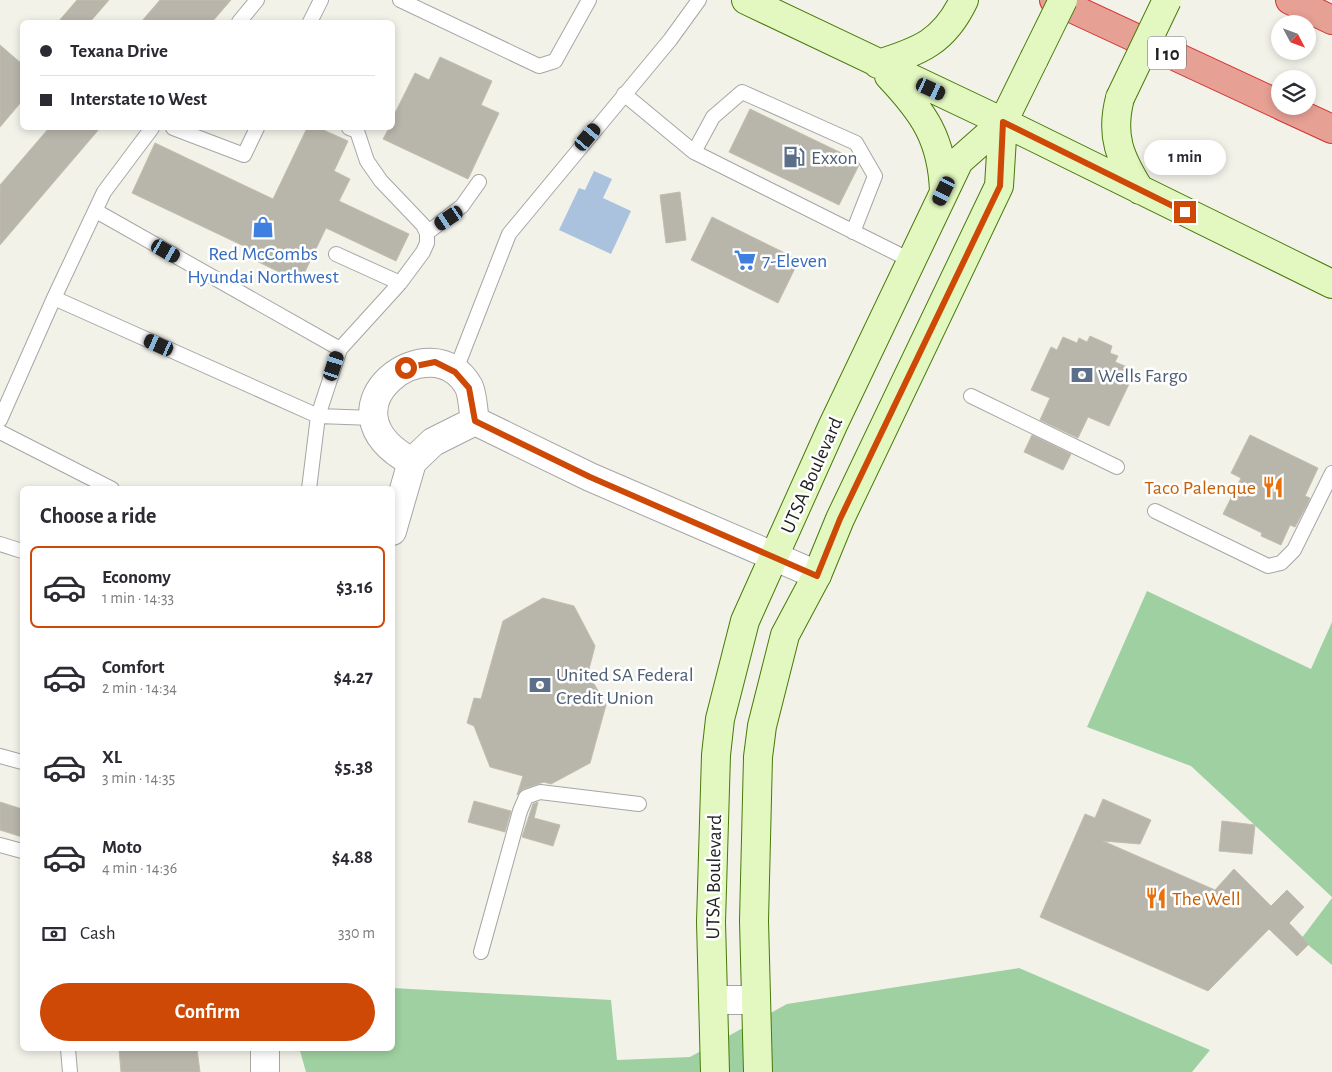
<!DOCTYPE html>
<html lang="en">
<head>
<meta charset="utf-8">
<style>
	body { margin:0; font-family:"Alegreya Sans",sans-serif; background:#f2f2f3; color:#2b2b33; height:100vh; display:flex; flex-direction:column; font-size:19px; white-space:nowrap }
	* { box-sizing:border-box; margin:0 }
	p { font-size:16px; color:#7c7c81 }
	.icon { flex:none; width:28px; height:28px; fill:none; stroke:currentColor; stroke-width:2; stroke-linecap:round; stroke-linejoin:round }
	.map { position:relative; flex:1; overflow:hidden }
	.sheet { position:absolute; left:20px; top:486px; width:375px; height:565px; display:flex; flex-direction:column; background:#fff; border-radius:8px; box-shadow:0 2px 8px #0003 }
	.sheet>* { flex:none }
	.guide { position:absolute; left:20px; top:20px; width:375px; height:110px; border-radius:8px; box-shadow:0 2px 8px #0003; display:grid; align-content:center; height:110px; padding:0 20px; background:#fff }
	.needle { width:32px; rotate:131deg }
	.fabs { position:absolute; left:1271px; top:15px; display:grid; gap:10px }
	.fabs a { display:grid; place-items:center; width:45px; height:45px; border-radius:50%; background:#fff; box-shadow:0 2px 8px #0003; font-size:25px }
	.end { position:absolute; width:22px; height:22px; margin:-11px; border:6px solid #ce4806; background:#fff; box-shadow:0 0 0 2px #fff }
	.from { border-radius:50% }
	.bubble { position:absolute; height:35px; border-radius:18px; background:#fff; box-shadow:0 2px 8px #0003; font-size:16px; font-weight:600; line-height:35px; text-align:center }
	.car { position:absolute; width:15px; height:30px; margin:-15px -8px; border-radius:6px; box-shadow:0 0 4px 1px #0007; background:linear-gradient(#222 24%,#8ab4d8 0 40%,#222 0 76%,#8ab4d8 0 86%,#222 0) }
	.guide b { display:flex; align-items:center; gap:18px; height:48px; font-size:19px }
	.guide b+b { border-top:1px solid #e1e1e2 }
	.guide i { width:12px; height:12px; background:#2b2b33 }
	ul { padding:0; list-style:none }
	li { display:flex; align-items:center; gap:15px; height:82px; margin:0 10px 8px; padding:0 10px; border:2px solid transparent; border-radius:8px }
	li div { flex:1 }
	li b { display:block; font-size:19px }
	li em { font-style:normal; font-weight:600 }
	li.on { border-color:#ce4806 }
	li>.icon { width:45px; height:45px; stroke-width:1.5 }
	h2 { padding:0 20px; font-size:22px; line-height:60px }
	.pay { display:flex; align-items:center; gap:12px; height:55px; padding:0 20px; font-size:19px }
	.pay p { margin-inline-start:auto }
	.button { display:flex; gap:10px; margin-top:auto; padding:10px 20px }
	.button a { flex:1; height:58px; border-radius:30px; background:#ce4806; color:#fff; font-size:20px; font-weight:600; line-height:58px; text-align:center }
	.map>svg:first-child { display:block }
	.forest { fill:#9fd0a1 }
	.water { fill:#abc2de }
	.building { fill:#b8b5ab; stroke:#c3beac }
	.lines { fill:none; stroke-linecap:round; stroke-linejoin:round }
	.lane-casing { stroke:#a6a6a6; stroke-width:16 }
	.street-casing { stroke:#a6a6a6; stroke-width:30 }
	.secondary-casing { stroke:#487a08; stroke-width:30 }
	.highway-casing { stroke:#d72f31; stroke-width:30 }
	.lane { stroke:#fff; stroke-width:14 }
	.street { stroke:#fff; stroke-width:28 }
	.secondary { stroke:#e3f8c0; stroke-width:28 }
	.highway { stroke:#e6a094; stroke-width:28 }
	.secondary-bridge-casing { stroke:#487a08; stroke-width:30; stroke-linecap:butt }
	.secondary-bridge { stroke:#e3f8c0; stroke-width:28 }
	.route { stroke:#ce4806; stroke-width:6 }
	.labels { text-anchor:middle; stroke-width:5; stroke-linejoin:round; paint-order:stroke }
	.shield { fill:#fff; stroke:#646464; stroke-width:1 }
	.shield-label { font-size:19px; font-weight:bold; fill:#222 }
	.service-label { font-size:20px; fill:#4e5e75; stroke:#fff; text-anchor:start }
	.shop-label { font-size:20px; fill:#366cbe; stroke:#fff }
	.street-label { font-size:20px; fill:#222; stroke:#fff }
	.food-label { font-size:20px; fill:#c56008; stroke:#fff; text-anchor:end }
</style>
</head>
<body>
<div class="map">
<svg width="1332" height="1072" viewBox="0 0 1332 1072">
	<rect width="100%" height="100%" fill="#f2f2e9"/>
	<path class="forest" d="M1147,591l164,78 21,-47v275l-141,-131 -104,-39z
		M1332,898v67l-31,-26z
		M1019,968l191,82 -18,22h-886l-6,-21v-2h92l1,-61 218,12 6,60 73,-3 97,-53z"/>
	<path class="water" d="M594,171l18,8 -9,19 28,13 -20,43 -52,-24 20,-42 6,2z"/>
	<path class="building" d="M77,0h32l-19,22h-32z
		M160,0h71l-19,22h-71z
		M0,45l22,19v37l-22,26z
		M440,57l52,24 -11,24 18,8 -31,66 -85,-40 6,-11h3v-9l23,-46 14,7z
		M750,109l106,51 3,5 -20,40 -110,-53z
		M49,128h51l-100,117v-60z
		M307,128h12l29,13 -14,30 16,8 -11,22 70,33 -13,27 -70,-33 -26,54 -54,-26 4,-7 -118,-56 23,-50 118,56z
		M680,192l6,48 -20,3 -6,-48z
		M712,217l87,43 -21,43 -87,-43z
		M1090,336l22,10 -2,7 8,3 -3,6 15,6 -7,13 6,3 -20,42 -21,-9 -10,21 -38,-18 10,-22 -19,-8 20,-43 6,3 6,-13 14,6 2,-5 8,4z
		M1032,435l39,19 -8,16 -39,-18z
		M1250,435l68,33 -13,28 5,2 -3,7 -12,22 -5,-2 -9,20 -20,-9 1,-3 -39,-19 18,-36 -10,-5z
		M543,598l31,8 21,40 -7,27 18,32 -16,58 -39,21 -7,-2 -21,7 -6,6 6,-19 -33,-9 -16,-41 -7,-3 7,-25 7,1 22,-78z
		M1103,799l48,21 -11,24 -37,-3 112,49 19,-21 37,37 16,-16 17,17 -15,16 20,21 -12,12 -28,-27 -61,62 -168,-74 45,-103 10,4z
		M474,801l37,10 -6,21 -37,-10z
		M0,802l22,7v28l-22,-7z
		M538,802l-4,16 26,7 -7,21 -31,-9 11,-33z
		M1222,821l33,4 -3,29 -33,-3z
		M119,1049h78l3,23h-79z"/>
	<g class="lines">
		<g class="lane-casing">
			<path id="lane" d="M400,0l139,66 16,-5 34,-61
				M239,22l18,-22
				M310,22l11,-22
				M624,94l70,58 216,108
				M173,128l71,27 13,-27
				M349,128l8,3 10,30 14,20 42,44 4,8
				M694,152l19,-35 29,-25 114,51 19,33 -22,56
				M96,211l244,138
				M336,254l64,29
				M54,298l264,118 55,2
				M455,372l54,-138 161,-194 29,-40
				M971,396l146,71
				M0,420l54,-122 50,-106 48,-64
				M0,432l112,57
				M309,489l9,-73 22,-67 60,-66 23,-31 4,-9v-10l35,-27 17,-24
				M1155,511l113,55 13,-3 13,-13 38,-77
				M0,544l22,7
				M0,756l22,6
				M0,845l22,6
				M481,952l39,-141 6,-14 14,-5 99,12
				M68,1049l2,23"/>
		</g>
		<g class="street-casing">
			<path id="street" d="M412,462l21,-20 42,-21 115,56 227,98
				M392,531l20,-69c-100,-54 21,-142 57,-75 4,9 4,24 6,34
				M714,1000h42
				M265,1049v23"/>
		</g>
		<g class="secondary-casing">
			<path id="secondary" d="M746,0l257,122 329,162
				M878,64c42,-13 66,-22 86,-64
				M889,76c35,37 53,63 55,115
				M1120,98c-10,38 0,60 20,92
				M715,1072l-4,-150 5,-167 4,-36 25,-98 88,-196 126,-264 44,-39 31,-63
				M758,1072l-4,-151 4,-164 4,-31 23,-91 32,-60 23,-56 159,-333 4,-64"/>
		</g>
		<g class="highway-casing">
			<path id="highway" d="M1054,0l226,105
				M1290,0l42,20
				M1282,106l50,23"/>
		</g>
		<use href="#lane" class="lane"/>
		<use href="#street" class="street"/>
		<use href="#secondary" class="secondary"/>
		<use href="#highway" class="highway"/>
		<g class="secondary-bridge-casing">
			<path id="secondary-bridge" d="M1034,59l29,-59
				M1120,98l47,-98"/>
		</g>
		<use href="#secondary-bridge" class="secondary-bridge"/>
	</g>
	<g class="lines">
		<path class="route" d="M406,368l29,-6 20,10 14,16 6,33 115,56 227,99 23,-57 160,-333 3,-64 182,90"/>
	</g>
	<defs>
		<g id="fuel-bare" transform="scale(1.725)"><path d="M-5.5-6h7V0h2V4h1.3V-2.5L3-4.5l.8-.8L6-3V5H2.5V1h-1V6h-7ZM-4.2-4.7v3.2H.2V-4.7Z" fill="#5c6f8a" stroke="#fff" stroke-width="2.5" paint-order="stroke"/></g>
		<g id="shop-bare" transform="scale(1.725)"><path d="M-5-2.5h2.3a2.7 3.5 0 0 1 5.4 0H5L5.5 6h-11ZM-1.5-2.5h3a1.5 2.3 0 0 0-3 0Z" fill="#3f7fe0" stroke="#fff" stroke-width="2.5" paint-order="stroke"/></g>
		<g id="supermarket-bare" transform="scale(1.725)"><path d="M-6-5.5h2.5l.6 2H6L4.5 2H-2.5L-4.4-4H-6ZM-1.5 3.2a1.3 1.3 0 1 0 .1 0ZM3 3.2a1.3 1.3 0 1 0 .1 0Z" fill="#3f7fe0" stroke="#fff" stroke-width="2.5" paint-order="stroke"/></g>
		<g id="bank-bare" transform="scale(1.725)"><path d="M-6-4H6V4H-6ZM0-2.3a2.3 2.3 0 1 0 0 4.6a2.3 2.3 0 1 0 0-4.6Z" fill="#5c6f8a" stroke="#fff" stroke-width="2.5" paint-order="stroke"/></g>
		<g id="restaurant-bare" transform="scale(1.725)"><path d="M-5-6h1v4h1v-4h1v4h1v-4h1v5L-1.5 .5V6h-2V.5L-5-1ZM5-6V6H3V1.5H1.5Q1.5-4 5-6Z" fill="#e8710a" stroke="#fff" stroke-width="2.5" paint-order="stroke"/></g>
	</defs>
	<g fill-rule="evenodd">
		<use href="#fuel-bare" x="794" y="157"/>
		<use href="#shop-bare" x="263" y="227"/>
		<use href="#supermarket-bare" x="745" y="260"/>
		<use href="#bank-bare" x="1082" y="375"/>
		<use href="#restaurant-bare" x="1273" y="487"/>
		<use href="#bank-bare" x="540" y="685"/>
		<use href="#restaurant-bare" x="1156" y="898"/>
	</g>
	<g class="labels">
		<rect class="shield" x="1148" y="36.5" width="38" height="33" rx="4"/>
		<g class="shield-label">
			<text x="1167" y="60">I 10</text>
		</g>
		<g class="service-label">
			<text x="811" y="164">Exxon</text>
			<text x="1098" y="382">Wells Fargo</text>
			<text x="556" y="681">United SA Federal<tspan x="556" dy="23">Credit Union</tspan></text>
		</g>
		<g class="shop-label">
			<text x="263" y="260">Red McCombs<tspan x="263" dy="23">Hyundai Northwest</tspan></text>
			<text x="762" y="267" text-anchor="start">7-Eleven</text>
		</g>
		<g class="street-label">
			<text transform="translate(811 475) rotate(-66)" y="7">UTSA Boulevard</text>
			<text transform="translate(713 877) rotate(-89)" y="7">UTSA Boulevard</text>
		</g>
		<g class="food-label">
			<text x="1256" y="494">Taco Palenque</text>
			<text x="1172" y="905" text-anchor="start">The Well</text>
		</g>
	</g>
</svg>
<div class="fabs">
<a><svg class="needle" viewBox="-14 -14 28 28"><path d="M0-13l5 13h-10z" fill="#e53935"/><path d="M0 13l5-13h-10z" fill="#7c7c81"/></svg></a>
<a><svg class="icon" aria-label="layers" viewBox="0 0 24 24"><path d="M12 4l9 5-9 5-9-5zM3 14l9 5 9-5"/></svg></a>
</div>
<i class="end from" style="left:406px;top:368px"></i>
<i class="end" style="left:1185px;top:212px"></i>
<div class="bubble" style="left:1144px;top:140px;width:82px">1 min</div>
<i class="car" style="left:931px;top:89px;rotate:115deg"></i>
<i class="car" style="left:588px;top:137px;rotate:40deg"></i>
<i class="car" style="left:944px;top:191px;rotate:206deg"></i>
<i class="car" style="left:449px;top:218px;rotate:236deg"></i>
<i class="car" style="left:166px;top:251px;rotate:120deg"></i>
<i class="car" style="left:159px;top:345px;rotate:294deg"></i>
<i class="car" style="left:334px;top:366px;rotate:18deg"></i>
<div class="guide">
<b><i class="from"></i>Texana Drive</b>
<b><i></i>Interstate 10 West</b>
</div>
<section class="sheet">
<h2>Choose a ride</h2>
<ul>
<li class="on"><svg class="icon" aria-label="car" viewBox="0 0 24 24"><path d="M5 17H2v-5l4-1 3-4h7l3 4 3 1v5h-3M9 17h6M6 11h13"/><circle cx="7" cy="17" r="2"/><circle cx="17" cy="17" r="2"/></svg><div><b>Economy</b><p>1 min · 14:33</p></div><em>$3.16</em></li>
<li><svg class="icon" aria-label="car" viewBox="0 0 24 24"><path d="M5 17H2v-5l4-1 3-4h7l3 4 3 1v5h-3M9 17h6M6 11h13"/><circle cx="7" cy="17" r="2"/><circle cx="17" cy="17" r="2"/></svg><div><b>Comfort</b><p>2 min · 14:34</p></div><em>$4.27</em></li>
<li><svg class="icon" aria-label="car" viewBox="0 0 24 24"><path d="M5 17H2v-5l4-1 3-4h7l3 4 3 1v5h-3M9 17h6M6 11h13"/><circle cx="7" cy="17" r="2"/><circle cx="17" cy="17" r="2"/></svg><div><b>XL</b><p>3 min · 14:35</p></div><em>$5.38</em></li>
<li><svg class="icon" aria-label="car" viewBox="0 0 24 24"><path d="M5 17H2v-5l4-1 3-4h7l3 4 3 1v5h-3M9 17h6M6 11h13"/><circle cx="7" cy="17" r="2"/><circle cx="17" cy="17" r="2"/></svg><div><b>Moto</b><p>4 min · 14:36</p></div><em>$4.88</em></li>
</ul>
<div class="pay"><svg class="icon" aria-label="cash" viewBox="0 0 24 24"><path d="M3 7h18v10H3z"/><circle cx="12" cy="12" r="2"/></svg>Cash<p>330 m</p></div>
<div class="button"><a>Confirm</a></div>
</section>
</div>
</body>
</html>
